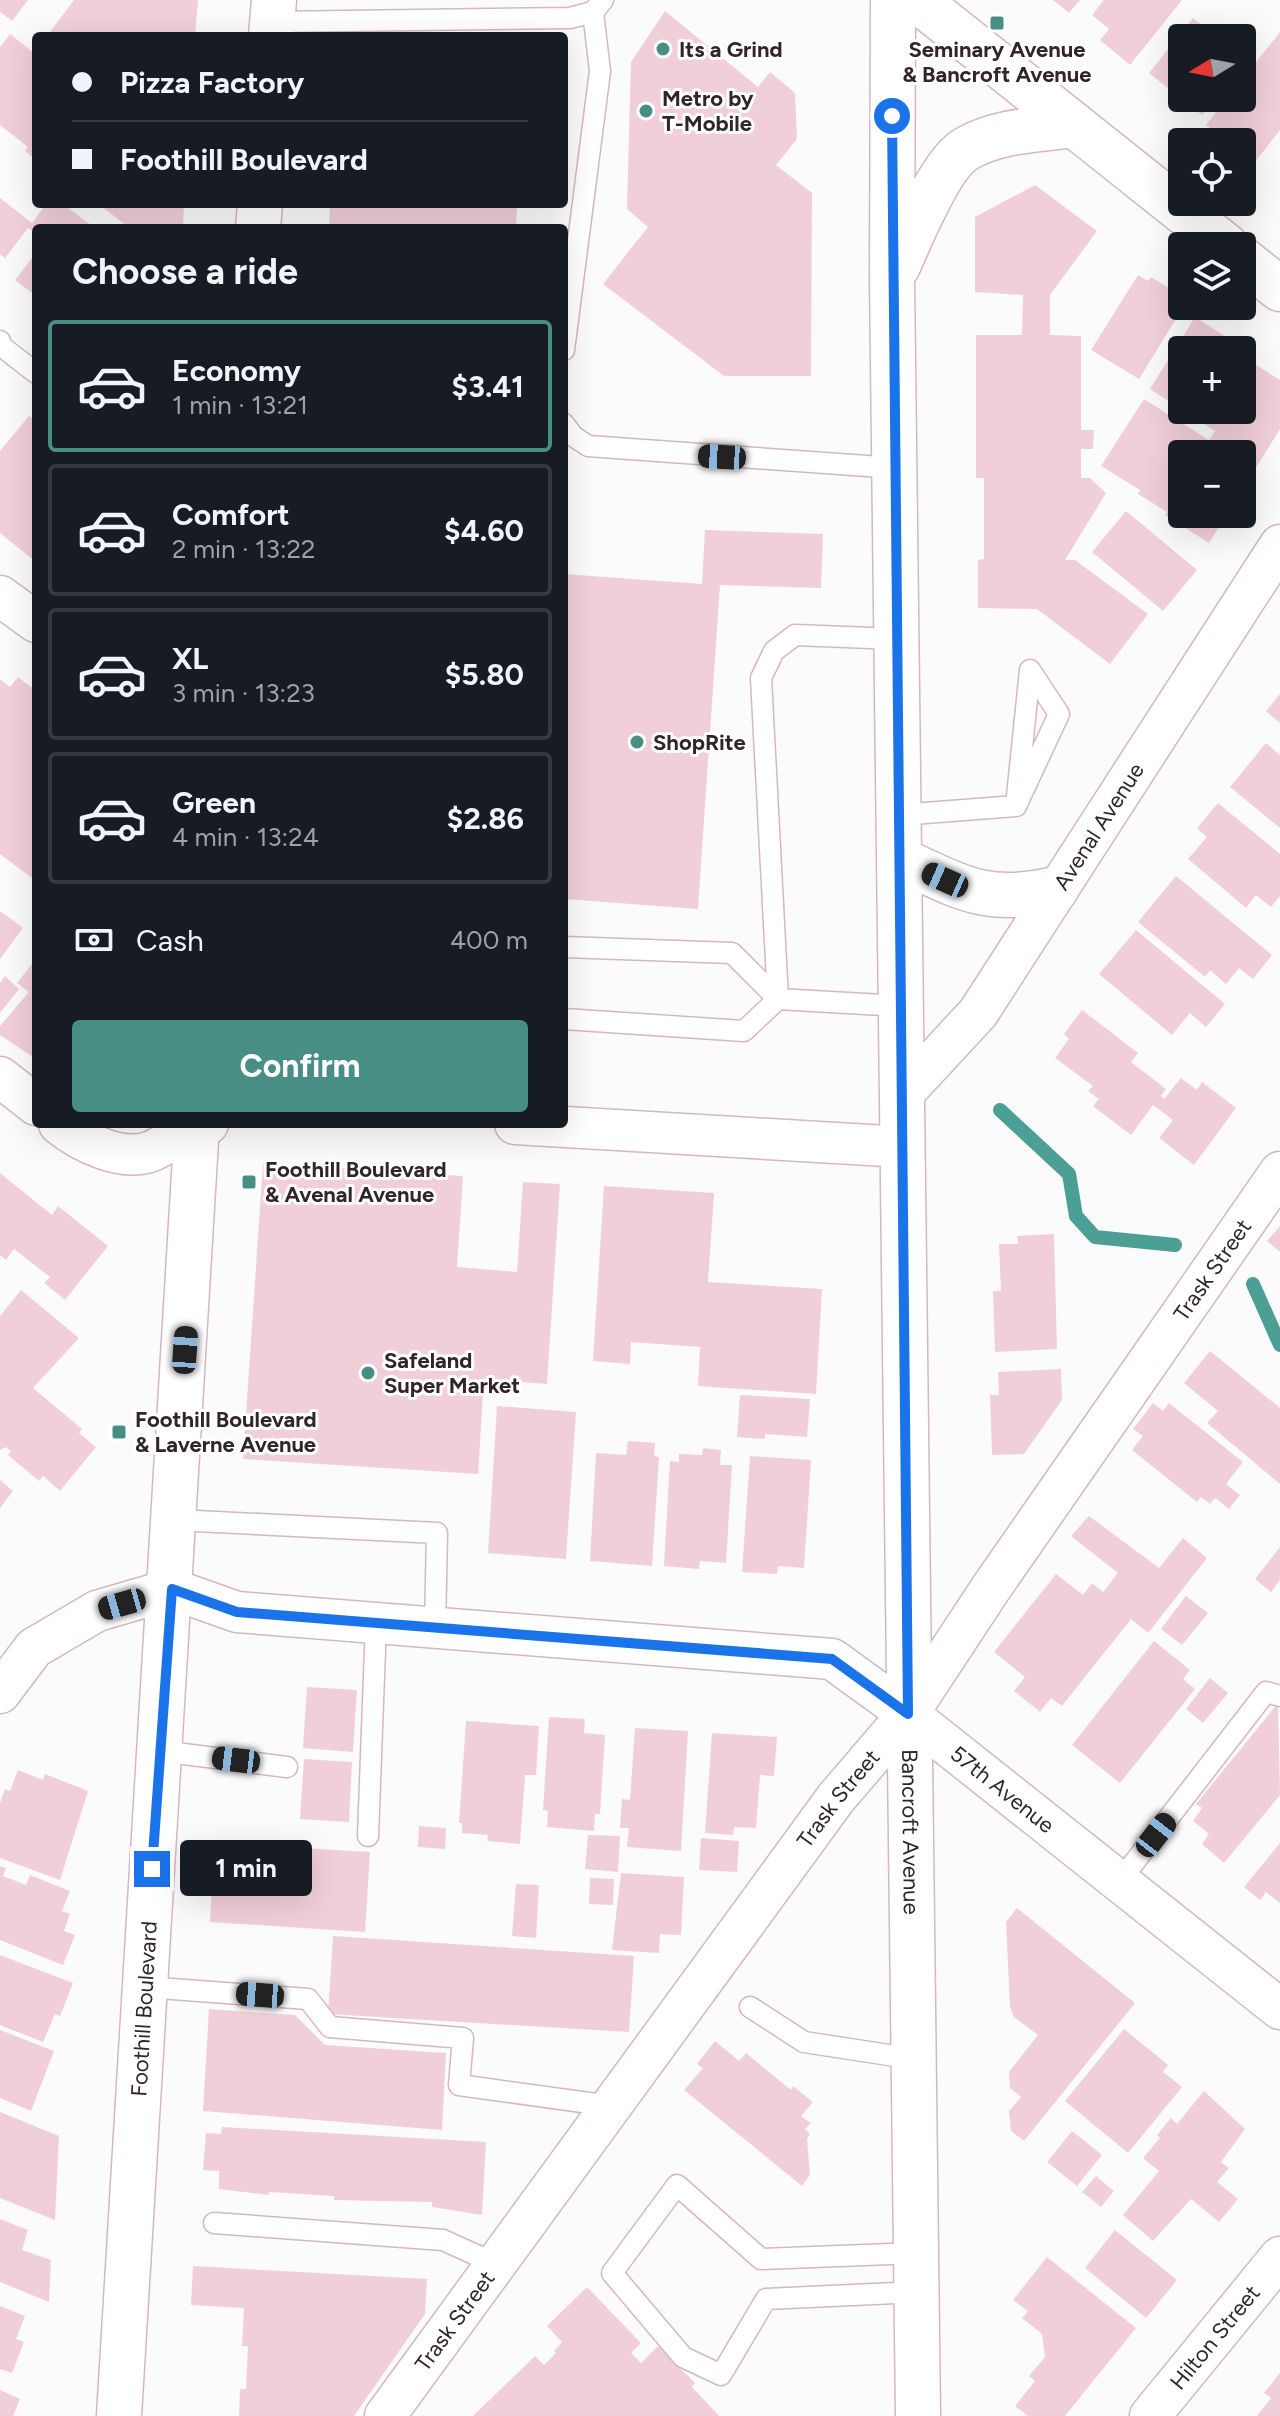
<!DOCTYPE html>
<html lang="en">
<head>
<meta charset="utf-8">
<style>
	body { margin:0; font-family:Figtree,sans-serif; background:#20242c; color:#f1f3f6; height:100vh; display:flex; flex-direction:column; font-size:30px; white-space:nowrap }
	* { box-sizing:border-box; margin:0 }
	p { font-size:26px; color:#9ea1a6 }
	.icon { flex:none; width:44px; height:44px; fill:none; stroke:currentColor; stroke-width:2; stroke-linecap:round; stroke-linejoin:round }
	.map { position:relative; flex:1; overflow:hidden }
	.side { position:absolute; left:32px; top:224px; width:536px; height:904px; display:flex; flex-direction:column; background:#171b24; border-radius:8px; box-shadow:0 8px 32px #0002 }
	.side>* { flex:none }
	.hud { position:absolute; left:32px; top:32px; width:536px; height:176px; border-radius:8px; box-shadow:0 8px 32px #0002; display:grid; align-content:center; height:176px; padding:0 40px; background:#171b24 }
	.needle { width:52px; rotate:260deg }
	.fabs { position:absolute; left:1168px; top:24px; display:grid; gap:16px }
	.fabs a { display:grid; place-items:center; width:88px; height:88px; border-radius:8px; background:#171b24; box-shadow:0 8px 32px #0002; font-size:40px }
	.end { position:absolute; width:36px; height:36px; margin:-18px; border:10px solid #1a73e8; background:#fff; box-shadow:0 0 0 4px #fff }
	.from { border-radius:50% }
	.bubble { position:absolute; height:56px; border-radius:8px; background:#171b24; box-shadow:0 8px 32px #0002; font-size:26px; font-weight:700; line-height:56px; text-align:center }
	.car { position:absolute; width:24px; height:48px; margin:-24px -12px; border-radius:10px; box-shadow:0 0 6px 2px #0007; background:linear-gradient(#222 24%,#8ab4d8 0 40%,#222 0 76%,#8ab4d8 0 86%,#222 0) }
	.hud b { display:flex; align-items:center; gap:28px; height:76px; font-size:30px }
	.hud b+b { border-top:2px solid #363941 }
	.hud i { width:20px; height:20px; background:#f1f3f6 }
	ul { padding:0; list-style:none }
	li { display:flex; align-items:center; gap:24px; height:132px; margin:0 16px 12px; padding:0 24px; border:4px solid #363941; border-radius:8px }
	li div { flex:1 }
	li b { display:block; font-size:30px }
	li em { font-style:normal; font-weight:700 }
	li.on { border-color:#498e85 }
	li>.icon { width:72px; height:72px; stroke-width:1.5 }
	h2 { padding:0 40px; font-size:36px; line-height:96px }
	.pay { display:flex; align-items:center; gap:20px; height:88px; padding:0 40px; font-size:30px }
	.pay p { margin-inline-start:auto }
	.cta { display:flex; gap:16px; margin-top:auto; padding:16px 40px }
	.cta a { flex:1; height:92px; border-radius:8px; background:#498e85; color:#fff; font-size:32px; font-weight:700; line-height:92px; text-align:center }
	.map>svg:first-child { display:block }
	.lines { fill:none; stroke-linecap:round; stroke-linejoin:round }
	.stream { stroke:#4b9f95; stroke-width:14 }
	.building { fill:#f1cfd8 }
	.lane-casing { stroke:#d7b6bf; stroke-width:23 }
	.street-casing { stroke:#d7b6bf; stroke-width:43 }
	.secondary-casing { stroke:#d7b6bf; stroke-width:47 }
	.lane { stroke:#fff; stroke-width:20 }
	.street { stroke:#fff; stroke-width:40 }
	.secondary { stroke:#fff; stroke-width:44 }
	.route { stroke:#1a73e8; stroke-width:10 }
	.poi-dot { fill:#498e85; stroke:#fff; stroke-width:3 }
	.labels { text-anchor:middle; stroke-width:6; stroke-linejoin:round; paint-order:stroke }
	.poi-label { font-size:22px; font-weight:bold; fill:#322529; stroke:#fff; text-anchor:start }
	.street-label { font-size:22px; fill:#322529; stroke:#fff }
</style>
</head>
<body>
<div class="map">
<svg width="1280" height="2416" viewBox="0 0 1280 2416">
	<rect width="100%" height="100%" fill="#fbfbfb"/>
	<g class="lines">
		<path class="stream" d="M1000,1110l69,64 7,42 19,21 80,8
			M1253,1284l27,61"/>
	</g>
	<path class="building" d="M0,0h28l-16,21 -12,-9z
		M74,0h124l-3,36h-148z
		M1053,0h27l-11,13z
		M1104,0h78l-52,65 -30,-25 9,-11 -17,-14z
		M665,11l93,76 12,-15 25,21 2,46 -21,26 36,28 -1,183h-87l-121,-92 45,-57 -21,-18 4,-147z
		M1193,18l25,20h-36v60h34l-14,17 -53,-42z
		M1280,32v98l-26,33 -12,-9v-12h-15l-21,-17 21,-27h15v-18z
		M10,34l24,19 2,-3v110l-11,-9 3,-4 -28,-22v-78z
		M1035,185l62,46 -47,64v40l31,1v94h13l-1,19h-12v29h9l16,15 -41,67h10l73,54 -38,50 -73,-55 -59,-1v-48l6,-1v-81h-8v-143h46l1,-40 -48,-3v-75z
		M0,198l32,25 14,-19h17l32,24h-59v6l-8,-6 -23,30 -5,-4z
		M99,204h85l-1,24h-54z
		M330,204h187l-1,24h-187z
		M36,253v43l-21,-16z
		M1138,275l10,6 3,-4 31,19 2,10 -45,73 -48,-29z
		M1195,317l47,30 -1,3h-59v60l-32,-21z
		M1242,356l38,24v49l-38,61v-36h-60v60h45l-18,29 -44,-28 2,-3 -29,-18 2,-4 -39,-24 43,-67 65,41 6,-9 -32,-21h59z
		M29,416l7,5v141l-36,-29v-82z
		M1126,511l71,59 -34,41 -71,-59z
		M705,530l118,4 -2,54 -101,-3 -22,324 -134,-10v-325l138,10z
		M18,677l18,14v190l-36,-27v-175l10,8z
		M1280,694v29l-14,-12z
		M1266,743l14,12v73l-50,-41z
		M1218,803l62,51v42l-9,11 -15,-12 -10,13 -58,-49 19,-22 -10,-9z
		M1176,876l96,79 -19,24 -14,-11 -13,16 -16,-14 -5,7 -67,-55z
		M0,911l23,17 -23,31z
		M1136,930l89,74 -19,23 -16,-14 -18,22 -73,-61z
		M36,959v100l-36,-24v-9l29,-34 -12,-9z
		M5,976l14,13 -19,24v-30z
		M1082,1010l56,43 -7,9 35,27 -5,7 3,3 17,-21 16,12 5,-8 34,26 -42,57 -35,-27 14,-18 -20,-15 -22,30 -38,-29 6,-7 -11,-8 5,-5 -38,-28 14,-19 -5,-5z
		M263,1163l200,13 -6,91 60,5 6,-90 37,2 -13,200 -63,-5 -6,95 -235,-15z
		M0,1173l52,42 6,-9 50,40 -43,54 -21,-17 6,-6 -36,-28 -8,11 -6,-5z
		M604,1186l110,7 -6,89 114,7 -6,105 -118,-8 2,-39 -69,-5 -1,22 -37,-3z
		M1280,1226v26l-13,-11z
		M1054,1234l3,115 -62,3 -2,-61h8l-2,-47h19l-1,-8z
		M21,1290l58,48 -46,50 49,41 -3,4 17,14 -36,44 -17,-15 -4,5 -31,-26 3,-4 -5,-4 -6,3v-134z
		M1210,1351l70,57v76l-73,-61 11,-12 -34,-28z
		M1061,1369l1,31 -38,54 -32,1 -2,-60h9l-1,-23z
		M740,1395l70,4 -3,38 -42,-3v5l-28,-2z
		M1153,1403l10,8 6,-8 74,59 -17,22 14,11 -11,14 -14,-11 -5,6 -9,-7 -4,5 -65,-52 11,-14 -10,-7z
		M497,1406l79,6 -10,147 -78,-6z
		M628,1441l27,2 -1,13 5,1 -7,109 -62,-5 6,-108 30,2z
		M703,1448l18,2 -1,15h12l-6,98 -26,-2 -1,8 -35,-3 6,-105 9,1v-8l23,1z
		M750,1456l61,4 -7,108 -26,-2 -1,8 -35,-2z
		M0,1480l13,11 -13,17z
		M1089,1516l70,52 24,-30 24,20 -59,75 -17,-14 -69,87 -11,-8 -11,14 -26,-21 11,-14 -31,-25 62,-78 27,21 9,-12 11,9 15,-19 -47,-37z
		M1280,1547v33l-9,12 -16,-13z
		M1186,1596l22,17 -26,32 -21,-16z
		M1154,1641l36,29 -7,9 12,10 -75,94 -48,-38z
		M1210,1678l18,15 -25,30 -17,-14z
		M307,1687l50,3 -4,62 -50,-4z
		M1278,1703l2,92 -56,68 -22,-19 7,-10 -16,-13 9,-13 -6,-4z
		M549,1717l36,2 -1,14 21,2 -5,79h-5l-1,17 -47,-4 1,-16 -5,-1z
		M466,1721l73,5 -3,49h-11l-5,69 -33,-3 1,-6 -26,-2v-10h-3z
		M635,1728l53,3 -7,120 -54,-4 2,-19h-9l2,-29 8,1z
		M712,1733l65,4 -3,39 -14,-1 -4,53 -22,-1 -1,8 -28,-2z
		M304,1759l48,3 -3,60 -49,-3z
		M18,1770l25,10 2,-6 43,17 -28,89 -60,-22v-55l5,-14 5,2z
		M419,1826l27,2 -1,21 -27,-2z
		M588,1835l32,1 -2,36 -33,-3z
		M701,1838l38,3 -2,31 -38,-2z
		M214,1843l156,9 -5,80 -155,-10z
		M1280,1843v60l-14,-11 -6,8 -16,-13z
		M0,1866l6,2 -3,8 23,9 4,-10 40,16 -8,20 8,3 -6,17 11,4 -12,30 -63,-25z
		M621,1873l63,4 -3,58 -21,-1 -1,19 -47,-3z
		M590,1878l24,1 -1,26 -24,-1z
		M516,1884l23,1 -3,53 -24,-2z
		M1017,1908l118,95 -111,138 -13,-10 -2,-20 12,-14 -11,-9 -1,-16 29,-37 -24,-18 -4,-10 -4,-85z
		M333,1936l301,20 -5,76 -301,-18z
		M0,1955l73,28 -13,33 -5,-2 -12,28 -43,-17z
		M209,2009l86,6 30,30 121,8 -4,77 -239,-19z
		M1124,2029l44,36 -5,7 19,15 -54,66 -63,-52z
		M0,2030l54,21 -23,60 -31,-13z
		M715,2041l24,20 7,-8 45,37 2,-4 20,16 -12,14 10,7 -6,6 5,5 -3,5 3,36 -8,11 -118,-96 19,-22 -6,-4z
		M1204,2091l41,38 -24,33 8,6 -12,14 21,17 -19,23 -28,-23 -38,42 -30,-26 36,-44 -16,-13 17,-20 -3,-3 14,-17 6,6z
		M0,2112l59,24 -4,84 -55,-22z
		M222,2127l264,15 -4,73 -50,-8v-5l-98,-2v-4l-65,-4v3l-50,-6v-18l-16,-1 3,-37 15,1z
		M1072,2131l30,24 -25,31 -30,-24z
		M1096,2176l18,15 -13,16 -19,-15z
		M0,2219l28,11 -6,20 29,10 -2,42 -49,-20z
		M1115,2230l62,50 -31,38 -61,-50z
		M1047,2257l89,71 -71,88h-37l-13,-10 20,-25 -6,-5 16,-19 -3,-23 -20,-16 6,-7 -15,-11z
		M193,2266l234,13 -2,35 -71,102h-115l1,-27h6l2,-43h-6l2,-38 -53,-3z
		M587,2287l54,56 -10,10 10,10 17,-17 37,37 -3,4 27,29h-246l62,-60 9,9 12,-12 -2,-2 8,-9 -15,-16z
		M0,2306l25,10 -9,23 8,3 -12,31 -12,-4z
		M1280,2373v43h-23l14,-18 -7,-5z
		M0,2390l20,9 -7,17h-13z"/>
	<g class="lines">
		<g class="lane-casing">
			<path id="lane" d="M272,22l298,-4 23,-6 10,-12
				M0,341l1,5 35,27
				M564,350l36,-279 -7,-59
				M564,424l9,12 15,10 307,22
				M899,815l117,-9 43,-92 -29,-44 -14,136
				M564,947l168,6 46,46 122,7
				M564,1019l180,12 34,-32 -17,-321 13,-27 21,-16 102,4
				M176,1520l261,13 -2,95
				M160,1751l127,16
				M368,1836l8,-213
				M1119,1882l147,-190 14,4
				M145,1987l163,12 22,28 133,11 -4,47 152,21
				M750,2007l54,35 111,17
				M214,2223l229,17 53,24
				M916,2253l-155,6 -84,-74 -65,88 71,84 38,18 45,-76 151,-7"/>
		</g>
		<g class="street-casing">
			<g id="street">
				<path d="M0,596l36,26"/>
				<path d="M0,1077l36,28"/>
				<path id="s1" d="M902,1095l76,-82 302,-468"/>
				<path d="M59,1124c22,18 64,39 93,27 19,-9 35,-23 56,-27"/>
				<path d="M515,1124l388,23"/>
				<path id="s2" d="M0,1693l34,-45 63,-37 75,-22 65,23 595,47 76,55 372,295"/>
				<path id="s3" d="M385,2416l451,-618 72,-84 83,-126 289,-416"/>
				<path id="s4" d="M1150,2416l130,-159"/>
			</g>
		</g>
		<g class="secondary-casing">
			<g id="secondary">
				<path id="s5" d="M893,0l-1,279 26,2137"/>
				<path d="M917,0l309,246"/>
				<path d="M271,36l3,-36"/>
				<path d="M258,228l2,-24"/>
				<path d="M1242,259l38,30"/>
				<path d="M898,266c13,-29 42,-102 68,-117 32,-19 72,-19 108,-24"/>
				<path d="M901,860c61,28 86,45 155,29"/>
				<path id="s6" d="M119,2416l78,-1292"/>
			</g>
		</g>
		<use href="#lane" class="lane"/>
		<use href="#street" class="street"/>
		<use href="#secondary" class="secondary"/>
	</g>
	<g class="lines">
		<path class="route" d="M152,1869l20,-280 65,23 595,47 76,55 -16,-1598"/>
	</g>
	<g class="poi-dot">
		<rect x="989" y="15" width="16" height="16" rx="4"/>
		<circle cx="663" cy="49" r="8"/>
		<circle cx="646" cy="111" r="8"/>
		<circle cx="637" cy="742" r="8"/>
		<rect x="241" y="1174" width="16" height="16" rx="4"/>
		<circle cx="368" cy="1373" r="8"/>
		<rect x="111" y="1424" width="16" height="16" rx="4"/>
	</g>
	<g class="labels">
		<g class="poi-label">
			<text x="679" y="57">Its a Grind</text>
			<text x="997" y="57" text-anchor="middle">Seminary Avenue<tspan x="997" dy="25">&amp; Bancroft Avenue</tspan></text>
			<text x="662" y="106">Metro by<tspan x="662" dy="25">T-Mobile</tspan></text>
			<text x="653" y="750">ShopRite</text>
			<text x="265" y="1177">Foothill Boulevard<tspan x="265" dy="25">&amp; Avenal Avenue</tspan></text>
			<text x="384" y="1368">Safeland<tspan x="384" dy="25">Super Market</tspan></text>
			<text x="135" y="1427">Foothill Boulevard<tspan x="135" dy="25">&amp; Laverne Avenue</tspan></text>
		</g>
		<g class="street-label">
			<text dy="8" stroke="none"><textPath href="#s1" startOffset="334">Avenal Avenue</textPath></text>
			<text dy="8" stroke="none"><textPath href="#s3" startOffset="1414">Trask Street</textPath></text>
			<text dy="8" stroke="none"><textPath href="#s2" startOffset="1088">57th Avenue</textPath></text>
			<text dy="8" stroke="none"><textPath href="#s3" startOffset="766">Trask Street</textPath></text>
			<text dy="8" stroke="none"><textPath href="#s5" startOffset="1832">Bancroft Avenue</textPath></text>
			<text dy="8" stroke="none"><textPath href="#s6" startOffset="408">Foothill Boulevard</textPath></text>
			<text dy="8" stroke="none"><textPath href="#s3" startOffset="118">Trask Street</textPath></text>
			<text dy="8" stroke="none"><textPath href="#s4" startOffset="102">Hilton Street</textPath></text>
		</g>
	</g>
</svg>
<div class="fabs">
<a><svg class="needle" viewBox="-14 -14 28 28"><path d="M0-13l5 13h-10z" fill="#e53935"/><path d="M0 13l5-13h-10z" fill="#9ea1a6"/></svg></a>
<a><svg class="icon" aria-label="locate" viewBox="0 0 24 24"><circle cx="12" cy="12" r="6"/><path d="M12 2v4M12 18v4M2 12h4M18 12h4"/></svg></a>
<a><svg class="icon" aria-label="layers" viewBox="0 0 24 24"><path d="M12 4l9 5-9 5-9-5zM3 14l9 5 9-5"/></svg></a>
<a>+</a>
<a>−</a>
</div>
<i class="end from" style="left:892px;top:116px"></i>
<i class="end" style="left:152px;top:1869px"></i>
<div class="bubble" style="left:180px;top:1840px;width:132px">1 min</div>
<i class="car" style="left:722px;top:457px;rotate:273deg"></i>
<i class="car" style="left:945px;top:880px;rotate:294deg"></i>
<i class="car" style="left:185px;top:1350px;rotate:4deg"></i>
<i class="car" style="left:122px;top:1604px;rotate:254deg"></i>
<i class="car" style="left:236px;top:1760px;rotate:277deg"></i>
<i class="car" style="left:1156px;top:1835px;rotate:38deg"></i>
<i class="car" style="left:260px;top:1995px;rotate:274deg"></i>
<div class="hud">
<b><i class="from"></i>Pizza Factory</b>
<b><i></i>Foothill Boulevard</b>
</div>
<section class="side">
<h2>Choose a ride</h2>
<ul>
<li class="on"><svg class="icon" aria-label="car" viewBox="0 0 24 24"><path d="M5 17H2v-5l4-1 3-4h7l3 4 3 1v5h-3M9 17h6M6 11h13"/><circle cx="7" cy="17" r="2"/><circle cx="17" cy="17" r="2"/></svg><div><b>Economy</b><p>1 min · 13:21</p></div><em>$3.41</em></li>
<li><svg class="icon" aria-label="car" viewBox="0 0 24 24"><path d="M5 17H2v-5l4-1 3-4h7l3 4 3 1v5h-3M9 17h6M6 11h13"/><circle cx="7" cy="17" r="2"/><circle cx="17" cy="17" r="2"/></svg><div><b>Comfort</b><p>2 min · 13:22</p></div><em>$4.60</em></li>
<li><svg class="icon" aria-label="car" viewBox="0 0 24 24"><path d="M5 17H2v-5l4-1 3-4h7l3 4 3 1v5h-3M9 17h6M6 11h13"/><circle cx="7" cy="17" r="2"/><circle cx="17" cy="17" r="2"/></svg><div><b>XL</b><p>3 min · 13:23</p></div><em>$5.80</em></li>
<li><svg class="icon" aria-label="car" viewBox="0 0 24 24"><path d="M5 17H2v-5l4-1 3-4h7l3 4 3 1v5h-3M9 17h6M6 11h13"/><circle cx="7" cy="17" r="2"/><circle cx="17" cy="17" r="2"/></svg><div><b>Green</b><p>4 min · 13:24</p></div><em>$2.86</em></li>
</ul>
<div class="pay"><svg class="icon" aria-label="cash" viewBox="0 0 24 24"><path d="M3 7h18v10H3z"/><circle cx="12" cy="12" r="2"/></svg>Cash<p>400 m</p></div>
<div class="cta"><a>Confirm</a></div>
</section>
</div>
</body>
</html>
